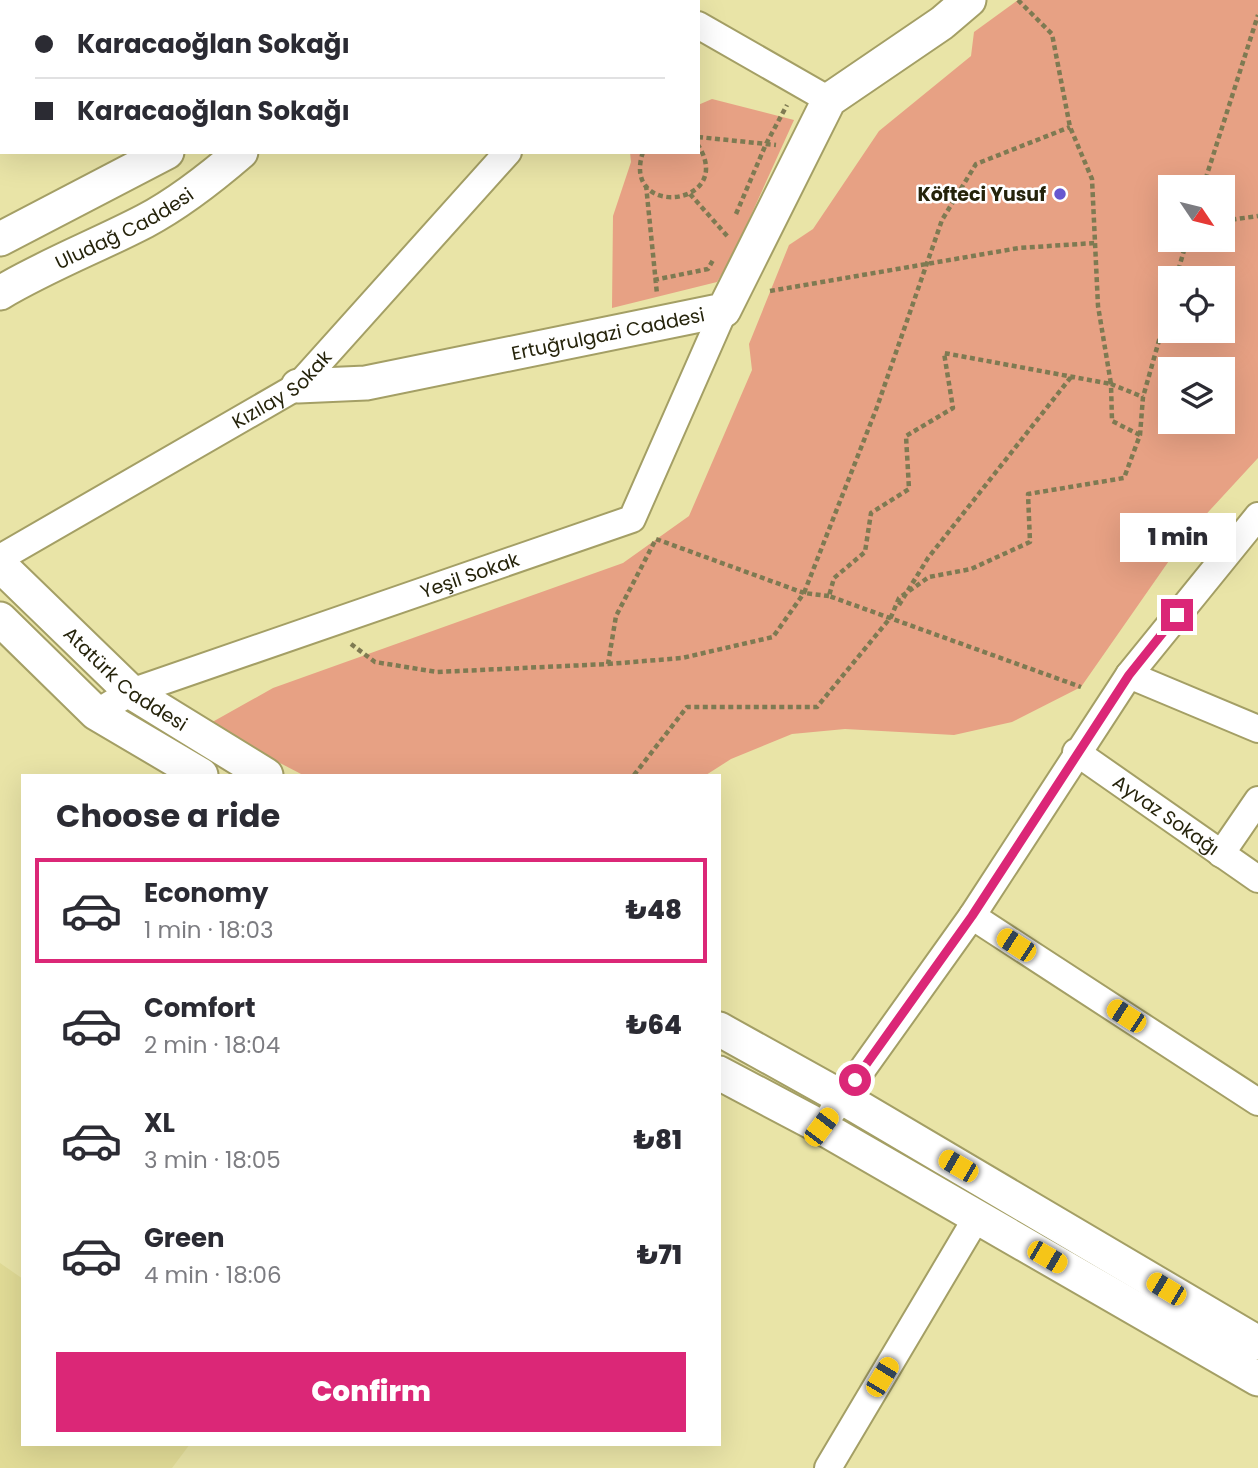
<!DOCTYPE html>
<html lang="en">
<head>
<meta charset="utf-8">
<style>
	body { margin:0; font-family:Poppins,sans-serif; background:#f7f7f7; color:#2b2b33; height:100vh; display:flex; flex-direction:column; font-size:26px; white-space:nowrap }
	* { box-sizing:border-box; margin:0 }
	p { font-size:23px; color:#7c7c81 }
	.icon { flex:none; width:38px; height:38px; fill:none; stroke:currentColor; stroke-width:2; stroke-linecap:round; stroke-linejoin:round }
	.map { position:relative; flex:1; overflow:hidden }
	.drawer { position:absolute; left:21px; top:774px; width:700px; height:672px; display:flex; flex-direction:column; background:#fff; border-radius:0px; box-shadow:0 7px 28px #0002 }
	.drawer>* { flex:none }
	.top-card { position:absolute; left:0px; top:0px; width:700px; height:154px; box-shadow:0 7px 28px #0002; display:grid; align-content:center; height:154px; padding:0 35px; background:#fff }
	.needle { width:46px; rotate:125deg }
	.controls { position:absolute; left:1158px; top:175px; display:grid; gap:14px }
	.controls a { display:grid; place-items:center; width:77px; height:77px; border-radius:0px; background:#fff; box-shadow:0 7px 28px #0002; font-size:35px }
	.end { position:absolute; width:32px; height:32px; margin:-16px; border:9px solid #db2777; background:#fff; box-shadow:0 0 0 4px #fff }
	.from { border-radius:50% }
	.bubble { position:absolute; height:49px; border-radius:0px; background:#fff; box-shadow:0 7px 28px #0002; font-size:23px; font-weight:800; line-height:49px; text-align:center }
	.car { position:absolute; width:21px; height:42px; margin:-21px -10px; border-radius:9px; box-shadow:0 0 5px 2px #0007; background:linear-gradient(#f5c518 24%,#345 0 40%,#f5c518 0 76%,#345 0 86%,#f5c518 0) }
	.top-card b { display:flex; align-items:center; gap:24px; height:66px; font-size:26px }
	.top-card b+b { border-top:2px solid #e1e1e2 }
	.top-card i { width:18px; height:18px; background:#2b2b33 }
	ul { padding:0; list-style:none }
	li { display:flex; align-items:center; gap:21px; height:105px; margin:0 14px 10px; padding:0 21px; border:4px solid transparent; border-radius:0px }
	li div { flex:1 }
	li b { display:block; font-size:26px }
	li em { font-style:normal; font-weight:800 }
	li.on { border-color:#db2777 }
	li>.icon { width:63px; height:63px; stroke-width:1.5 }
	h2 { padding:0 35px; font-size:32px; line-height:84px }
	.button { display:flex; gap:14px; margin-top:auto; padding:14px 35px }
	.button a { flex:1; height:80px; border-radius:0px; background:#db2777; color:#fff; font-size:28px; font-weight:800; line-height:80px; text-align:center }
	.map>svg:first-child { display:block }
	.built { fill:#e1db96 }
	.green { fill:#e7a184; fill-rule:evenodd }
	.lines { fill:none; stroke-linecap:round; stroke-linejoin:round }
	.minor-casing { stroke:#a49f65; stroke-width:30 }
	.major-casing { stroke:#a49f65; stroke-width:37 }
	.path { stroke:#7e7a52; stroke-width:4.5; stroke-dasharray:5 3.5; stroke-linecap:butt }
	.minor { stroke:#fff; stroke-width:26 }
	.major { stroke:#fff; stroke-width:33 }
	.route { stroke:#db2777; stroke-width:9 }
	.poi-dot { fill:#6657d0; stroke:#fff; stroke-width:2.5 }
	.labels { text-anchor:middle; stroke-width:5; stroke-linejoin:round; paint-order:stroke }
	.poi-label { font-size:19px; font-weight:bold; fill:#25230b; stroke:#fff; text-anchor:end }
	.street-label { font-size:19px; fill:#25230b; stroke:#fff }
</style>
</head>
<body>
<div class="map">
<svg width="1258" height="1468" viewBox="0 0 1258 1468">
	<rect width="100%" height="100%" fill="#e9e4a7"/>
	<path class="built" d="M0,1263l23,16v165h167l-18,24h-172z"/>
	<path class="green" d="M1018,0h240v458l-71,77 -106,152 -69,35 -58,13 -109,-6 -53,5 -61,25 -25,16h-403l-96,-50 66,-37 350,-125 66,-47 63,-146 -3,-26 40,-99 24,-16 66,-98 92,-75 3,-24zM1171,187h52v53h-52zM1171,278h52v53h-52zM1171,369h52v53h-52z
		M712,99l82,21 -61,135 -16,27 -105,26 1,-92 18,-54 -1,-10h68v-47z"/>
	<g class="lines">
		<g class="minor-casing">
			<g id="minor">
				<path d="M657,0l1,2"/>
				<path d="M698,25l131,75"/>
				<path id="s1" d="M0,558l298,-172 210,-234"/>
				<path d="M1129,675l129,54"/>
				<path id="s2" d="M96,713l35,-21 501,-173 92,-209"/>
				<path id="s3" d="M1076,752l182,127"/>
				<path d="M1221,854l37,-54"/>
				<path d="M972,916l286,186"/>
				<path d="M832,1112l140,-196 157,-241 129,-159"/>
				<path d="M828,1468l149,-251"/>
			</g>
		</g>
		<g class="major-casing">
			<g id="major">
				<path d="M326,2l1,-2"/>
				<path d="M372,2l1,-2"/>
				<path d="M0,239l167,-87"/>
				<path id="s4" d="M0,293c47,-28 97,-47 145,-72 34,-18 67,-44 96,-69"/>
				<path id="s5" d="M298,386l68,-3 358,-73 105,-210 113,-77 27,-23"/>
				<path id="s6" d="M0,565l131,127 135,83"/>
				<path d="M0,619l96,94 105,62"/>
				<path d="M719,1029l124,69 415,245"/>
				<path d="M719,1073l102,54 437,252"/>
			</g>
		</g>
		<path class="path" d="M1018,0l34,34 18,93 22,52 6,127 13,78 -167,-31 9,55 -47,28 3,53 -38,24 -6,39 -31,26 -5,18 252,91
			M698,137l78,8
			M643,152c-23,68 94,54 55,-7
			M646,185l11,109
			M1203,187l55,-172
			M690,194l39,44
			M736,214l30,-70 21,-39
			M1223,221l35,-5
			M1176,278l11,-38
			M654,280l54,-11 5,-9
			M770,291l249,-43 76,-5
			M1140,435l-28,-14 -1,-37 32,13
			M829,596l-25,-3 73,-186 65,-187 34,-56 94,-37
			M899,605l29,-47 143,-181
			M351,644l24,18 62,10 171,-8 8,-48 40,-77 148,54 -31,44 -91,21 -74,6
			M634,775l53,-68h130l74,-90 8,-19 30,-21 42,-8 59,-27 -2,-48 96,-16 16,-43 3,-38 28,-99"/>
		<use href="#minor" class="minor"/>
		<use href="#major" class="major"/>
	</g>
	<g class="lines">
		<path class="route" d="M855,1080l117,-164 157,-241 48,-60"/>
	</g>
	<circle class="poi-dot" cx="1060" cy="194" r="7"/>
	<g class="labels">
		<g class="poi-label">
			<text x="1046" y="201">Köfteci Yusuf</text>
		</g>
		<g class="street-label">
			<text dy="7" stroke="none"><textPath href="#s4" startOffset="140">Uludağ Caddesi</textPath></text>
			<text dy="7" stroke="none"><textPath href="#s5" startOffset="315">Ertuğrulgazi Caddesi</textPath></text>
			<text dy="7" stroke="none"><textPath href="#s1" startOffset="329">Kızılay Sokak</textPath></text>
			<text dy="7" stroke="none"><textPath href="#s2" startOffset="399">Yeşil Sokak</textPath></text>
			<text dy="7" stroke="none"><textPath href="#s6" startOffset="170">Atatürk Caddesi</textPath></text>
			<text dy="7" stroke="none"><textPath href="#s3" startOffset="110">Ayvaz Sokağı</textPath></text>
		</g>
	</g>
</svg>
<div class="controls">
<a><svg class="needle" viewBox="-14 -14 28 28"><path d="M0-13l5 13h-10z" fill="#e53935"/><path d="M0 13l5-13h-10z" fill="#7c7c81"/></svg></a>
<a><svg class="icon" aria-label="locate" viewBox="0 0 24 24"><circle cx="12" cy="12" r="6"/><path d="M12 2v4M12 18v4M2 12h4M18 12h4"/></svg></a>
<a><svg class="icon" aria-label="layers" viewBox="0 0 24 24"><path d="M12 4l9 5-9 5-9-5zM3 14l9 5 9-5"/></svg></a>
</div>
<i class="end from" style="left:855px;top:1080px"></i>
<i class="end" style="left:1177px;top:615px"></i>
<div class="bubble" style="left:1120px;top:513px;width:116px">1 min</div>
<i class="car" style="left:1016px;top:945px;rotate:303deg"></i>
<i class="car" style="left:1126px;top:1016px;rotate:303deg"></i>
<i class="car" style="left:821px;top:1127px;rotate:37deg"></i>
<i class="car" style="left:958px;top:1166px;rotate:300deg"></i>
<i class="car" style="left:1047px;top:1257px;rotate:120deg"></i>
<i class="car" style="left:1166px;top:1289px;rotate:301deg"></i>
<i class="car" style="left:882px;top:1377px;rotate:31deg"></i>
<div class="top-card">
<b><i class="from"></i>Karacaoğlan Sokağı</b>
<b><i></i>Karacaoğlan Sokağı</b>
</div>
<section class="drawer">
<h2>Choose a ride</h2>
<ul>
<li class="on"><svg class="icon" aria-label="car" viewBox="0 0 24 24"><path d="M5 17H2v-5l4-1 3-4h7l3 4 3 1v5h-3M9 17h6M6 11h13"/><circle cx="7" cy="17" r="2"/><circle cx="17" cy="17" r="2"/></svg><div><b>Economy</b><p>1 min · 18:03</p></div><em>₺48</em></li>
<li><svg class="icon" aria-label="car" viewBox="0 0 24 24"><path d="M5 17H2v-5l4-1 3-4h7l3 4 3 1v5h-3M9 17h6M6 11h13"/><circle cx="7" cy="17" r="2"/><circle cx="17" cy="17" r="2"/></svg><div><b>Comfort</b><p>2 min · 18:04</p></div><em>₺64</em></li>
<li><svg class="icon" aria-label="car" viewBox="0 0 24 24"><path d="M5 17H2v-5l4-1 3-4h7l3 4 3 1v5h-3M9 17h6M6 11h13"/><circle cx="7" cy="17" r="2"/><circle cx="17" cy="17" r="2"/></svg><div><b>XL</b><p>3 min · 18:05</p></div><em>₺81</em></li>
<li><svg class="icon" aria-label="car" viewBox="0 0 24 24"><path d="M5 17H2v-5l4-1 3-4h7l3 4 3 1v5h-3M9 17h6M6 11h13"/><circle cx="7" cy="17" r="2"/><circle cx="17" cy="17" r="2"/></svg><div><b>Green</b><p>4 min · 18:06</p></div><em>₺71</em></li>
</ul>
<div class="button"><a>Confirm</a></div>
</section>
</div>
</body>
</html>
